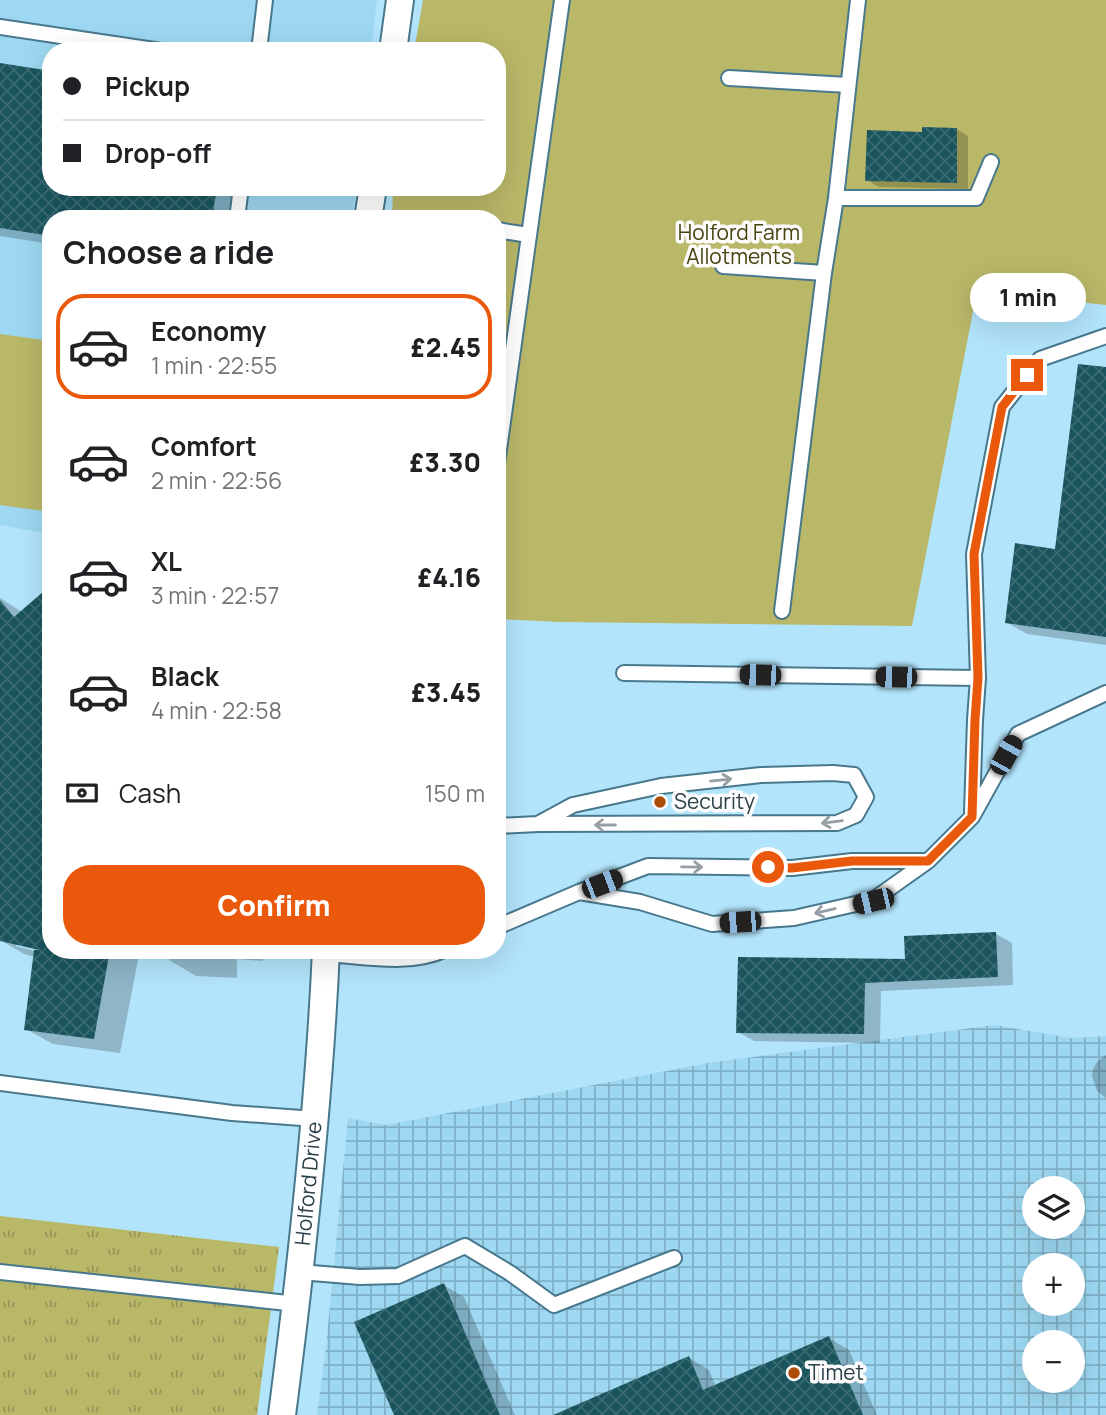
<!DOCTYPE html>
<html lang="en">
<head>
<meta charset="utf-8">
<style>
	body { margin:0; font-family:Manrope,sans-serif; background:#f6f6f6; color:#202124; height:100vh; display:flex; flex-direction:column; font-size:26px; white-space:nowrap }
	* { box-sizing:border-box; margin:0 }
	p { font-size:23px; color:#757577 }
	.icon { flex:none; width:38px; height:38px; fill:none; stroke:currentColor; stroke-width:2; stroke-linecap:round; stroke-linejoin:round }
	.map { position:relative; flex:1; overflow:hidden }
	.side { position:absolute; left:42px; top:210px; width:464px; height:749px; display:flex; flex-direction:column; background:#fff; border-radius:28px; box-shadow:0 7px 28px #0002 }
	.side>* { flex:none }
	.guide { position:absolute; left:42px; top:42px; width:464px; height:154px; border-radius:28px; box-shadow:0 7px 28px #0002; display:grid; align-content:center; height:154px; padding:0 21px; background:#fff }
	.buttons { position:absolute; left:1022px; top:1176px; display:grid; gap:14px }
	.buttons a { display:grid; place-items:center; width:63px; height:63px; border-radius:50%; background:#fff; box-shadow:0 7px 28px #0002; font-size:35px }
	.end { position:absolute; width:32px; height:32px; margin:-16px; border:9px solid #ea580c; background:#fff; box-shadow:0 0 0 4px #fff }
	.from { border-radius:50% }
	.bubble { position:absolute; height:49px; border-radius:24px; background:#fff; box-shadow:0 7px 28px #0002; font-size:23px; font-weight:800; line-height:49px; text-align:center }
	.car { position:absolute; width:21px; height:42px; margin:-21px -10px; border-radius:9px; box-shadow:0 0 5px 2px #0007; background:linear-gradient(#222 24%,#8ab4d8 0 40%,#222 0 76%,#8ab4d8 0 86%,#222 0) }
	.guide b { display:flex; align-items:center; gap:24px; height:66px; font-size:26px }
	.guide b+b { border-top:2px solid #e0e0e0 }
	.guide i { width:18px; height:18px; background:#202124 }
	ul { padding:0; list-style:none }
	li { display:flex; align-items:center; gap:21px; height:105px; margin:0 14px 10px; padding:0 7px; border:4px solid transparent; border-radius:28px }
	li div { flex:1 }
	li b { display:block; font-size:26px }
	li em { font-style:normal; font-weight:800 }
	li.active { border-color:#ea580c }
	li>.icon { width:63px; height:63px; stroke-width:1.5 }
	h2 { padding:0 21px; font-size:32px; line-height:84px }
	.pay { display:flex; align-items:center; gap:18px; height:77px; padding:0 21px; font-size:26px }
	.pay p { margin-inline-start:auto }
	.cta { display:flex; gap:14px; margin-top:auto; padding:14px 21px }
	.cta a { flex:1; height:80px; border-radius:28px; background:#ea580c; color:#fff; font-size:28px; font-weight:800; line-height:80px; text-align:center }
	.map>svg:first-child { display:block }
	.built { fill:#9dd7f1 }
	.industrial { fill:url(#industrial-grid); fill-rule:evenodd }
	.grass { fill:url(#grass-tufts) }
	.garden { fill:#b9b768 }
	.shadow { fill:#0003; fill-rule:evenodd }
	.building { fill:url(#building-cross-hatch) }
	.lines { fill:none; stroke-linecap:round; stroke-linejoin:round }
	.lane-casing { stroke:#48788c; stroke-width:18 }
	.street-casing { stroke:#48788c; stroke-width:30 }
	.lane { stroke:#fff; stroke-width:14 }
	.street { stroke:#fff; stroke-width:26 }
	.oneway { stroke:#959fa4 }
	.route { stroke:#ea580c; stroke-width:9 }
	.poi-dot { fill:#ad4d08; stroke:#fcfcfc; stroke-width:2.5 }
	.labels { text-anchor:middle; stroke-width:7; stroke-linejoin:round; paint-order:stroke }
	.park-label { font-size:21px; fill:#44420d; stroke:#fcfcfc }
	.poi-label { font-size:21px; fill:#2b3f48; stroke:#fcfcfc; text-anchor:start }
	.street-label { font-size:21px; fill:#2b3f48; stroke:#fcfcfc }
</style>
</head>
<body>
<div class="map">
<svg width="1106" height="1415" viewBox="0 0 1106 1415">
	<defs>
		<pattern id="industrial-grid" width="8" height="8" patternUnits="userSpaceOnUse" patternTransform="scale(1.75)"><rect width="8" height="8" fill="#9dd7f1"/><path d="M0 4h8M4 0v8" fill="none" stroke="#80b0c5"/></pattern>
		<pattern id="grass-tufts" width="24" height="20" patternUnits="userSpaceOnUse" patternTransform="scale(1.75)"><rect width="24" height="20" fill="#b9b768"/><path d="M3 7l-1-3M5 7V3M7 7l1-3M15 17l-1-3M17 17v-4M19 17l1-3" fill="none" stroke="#979658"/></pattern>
		<pattern id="building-cross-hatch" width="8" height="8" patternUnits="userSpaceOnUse" patternTransform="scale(1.75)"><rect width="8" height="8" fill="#1a555d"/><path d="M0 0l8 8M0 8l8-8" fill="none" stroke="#3b6b72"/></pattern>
	</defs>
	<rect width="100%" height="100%" fill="#b2e4fb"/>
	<path class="built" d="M0,0h377l-6,51h-320v136h305l-4,32h-301v315l-51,-9z"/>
	<path class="industrial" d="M994,1025l76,13 36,-2v379h-789l9,-68 22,-229 38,7 322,-62zM1034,1188h39v39h-39zM1034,1265h39v39h-39zM1034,1342h39v39h-39z"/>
	<path class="grass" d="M0,1216l279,31 -22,168h-257z"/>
	<path class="garden" d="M423,0h683v305l-129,-14 -65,335 -353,-4 -62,-3v-400h-105l1,-32h104v-136h-83z
		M0,334l51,7v171l-51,-7z"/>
	<path class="shadow" d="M0,65l51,122h188l-4,32h-184v25l-51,-8z
		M956,129l12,7v53l-89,-2 -12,-7 57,-47z
		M1106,369v276l-79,-11 -21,-12 50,-71z
		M0,598l22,14 29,338h89l-20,103 -67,-9 -27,-15 9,-72 -11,-3 -24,-14zM16,943l27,6 -1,4 -26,-7z
		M996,934l16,9 1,42 -132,6 -1,52 -126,-2 -16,-9 169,-71z
		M169,950h95l-1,11 -26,-2v19l-41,-2 -27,-16z
		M1106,1055v43l-9,-7 -5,-15 1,-7 4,-7z
		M443,1285l21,12 51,118h-119z
		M829,1338l20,12 28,65h-320l132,-57 20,12 7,17z"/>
	<path class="building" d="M0,63l51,8v116h166l-5,32h-161v17l-51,-8z
		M922,127l35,1v55l-92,-2 2,-51 55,2z
		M1078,364l28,3v270l-101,-14 10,-80 40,6z
		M51,585v365h59l-16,89 -70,-9 10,-80h5l-39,-9v-341l14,17z
		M996,932l2,45 -133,6 -1,51 -128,-1 2,-76 167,2 -1,-23z
		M444,1283l56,132h-106l-40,-93z
		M829,1336l34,79h-310l136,-59 14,34z"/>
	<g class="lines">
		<g class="lane-casing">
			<path id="lane" d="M0,27l161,24
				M259,51l6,-51
				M729,78l119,7
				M836,198h140l15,-36
				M237,219l4,-32
				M497,230l31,5
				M723,266l101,7
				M497,464l65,-464
				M782,611l42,-338 12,-75 22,-198
				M624,673l354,5
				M972,812l3,-92 3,-42 -4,-124 28,-147 38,-48 66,-23
				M497,826l41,-2 299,-1 19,-8 10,-18 -12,-22 -21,-2 -72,2 -100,11 -88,19 -35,19
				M579,892l61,10 72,22 82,-6 79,-18 55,-39 44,-44 46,-83 88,-41
				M497,927l82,-35 69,-26 144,2 60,-7h76
				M326,954c38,2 83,12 118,-4
				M0,1083l232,30 83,6
				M0,1272l297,32
				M300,1272l60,5 38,-1 67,-30 45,27 44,32 120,-47"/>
		</g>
		<g class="street-casing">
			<g id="street">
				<path d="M393,51l7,-51"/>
				<path d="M368,219l5,-32"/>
				<path id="s1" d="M282,1415c20,-154 37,-309 44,-465"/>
			</g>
		</g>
		<use href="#lane" class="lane"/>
		<use href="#street" class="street"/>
	</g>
	<defs><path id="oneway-shaft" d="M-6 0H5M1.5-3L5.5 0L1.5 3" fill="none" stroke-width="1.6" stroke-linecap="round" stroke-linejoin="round" transform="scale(1.75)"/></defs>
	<g class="oneway">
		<use href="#oneway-shaft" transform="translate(721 780) rotate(-6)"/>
		<use href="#oneway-shaft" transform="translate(832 822) rotate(173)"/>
		<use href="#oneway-shaft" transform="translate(605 825) rotate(180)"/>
		<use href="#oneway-shaft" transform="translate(692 867) rotate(1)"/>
		<use href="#oneway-shaft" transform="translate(825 911) rotate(167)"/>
	</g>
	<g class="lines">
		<path class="route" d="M768,867l24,1 60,-7h76l44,-44 3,-97 3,-42 -4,-124 28,-147 25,-32"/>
	</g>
	<g class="poi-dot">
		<circle cx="660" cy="802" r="7"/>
		<circle cx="794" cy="1373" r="7"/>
	</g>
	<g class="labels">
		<g class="park-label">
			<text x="739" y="240">Holford Farm<tspan x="739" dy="24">Allotments</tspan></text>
		</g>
		<g class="poi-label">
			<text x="674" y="809">Security</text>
			<text x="808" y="1380">Timet</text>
		</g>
		<g class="street-label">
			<text dy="7" stroke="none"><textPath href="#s1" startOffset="233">Holford Drive</textPath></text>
		</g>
	</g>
</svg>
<div class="buttons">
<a><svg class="icon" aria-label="layers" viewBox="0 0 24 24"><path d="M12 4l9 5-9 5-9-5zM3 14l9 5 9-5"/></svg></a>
<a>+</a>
<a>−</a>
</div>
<i class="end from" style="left:768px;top:867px"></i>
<i class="end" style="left:1027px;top:375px"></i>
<div class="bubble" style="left:970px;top:273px;width:116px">1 min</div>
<i class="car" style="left:760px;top:675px;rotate:271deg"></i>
<i class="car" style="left:896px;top:677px;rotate:271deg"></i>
<i class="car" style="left:1006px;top:755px;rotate:29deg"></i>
<i class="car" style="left:602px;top:884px;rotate:69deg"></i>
<i class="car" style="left:873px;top:901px;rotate:257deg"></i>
<i class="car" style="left:740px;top:922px;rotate:266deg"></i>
<div class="guide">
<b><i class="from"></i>Pickup</b>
<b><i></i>Drop-off</b>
</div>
<section class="side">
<h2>Choose a ride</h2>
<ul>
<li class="active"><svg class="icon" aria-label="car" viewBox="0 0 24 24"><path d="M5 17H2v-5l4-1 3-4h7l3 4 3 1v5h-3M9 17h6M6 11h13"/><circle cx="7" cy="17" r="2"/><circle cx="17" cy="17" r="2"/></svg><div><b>Economy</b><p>1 min · 22:55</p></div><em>£2.45</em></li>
<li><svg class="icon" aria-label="car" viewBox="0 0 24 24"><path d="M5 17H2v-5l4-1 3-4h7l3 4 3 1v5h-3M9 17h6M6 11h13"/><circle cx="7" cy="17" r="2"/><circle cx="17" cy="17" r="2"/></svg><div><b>Comfort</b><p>2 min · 22:56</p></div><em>£3.30</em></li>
<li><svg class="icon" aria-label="car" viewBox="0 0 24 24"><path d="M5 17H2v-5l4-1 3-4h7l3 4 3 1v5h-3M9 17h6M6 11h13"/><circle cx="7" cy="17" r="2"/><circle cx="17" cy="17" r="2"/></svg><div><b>XL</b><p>3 min · 22:57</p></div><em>£4.16</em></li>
<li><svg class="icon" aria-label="car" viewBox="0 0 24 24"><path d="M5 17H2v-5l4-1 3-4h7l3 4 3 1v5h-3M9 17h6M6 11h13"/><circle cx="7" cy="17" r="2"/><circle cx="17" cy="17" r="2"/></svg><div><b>Black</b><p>4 min · 22:58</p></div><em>£3.45</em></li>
</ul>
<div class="pay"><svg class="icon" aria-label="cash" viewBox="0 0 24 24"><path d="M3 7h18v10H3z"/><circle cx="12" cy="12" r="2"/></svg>Cash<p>150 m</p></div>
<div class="cta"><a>Confirm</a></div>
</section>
</div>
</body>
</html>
